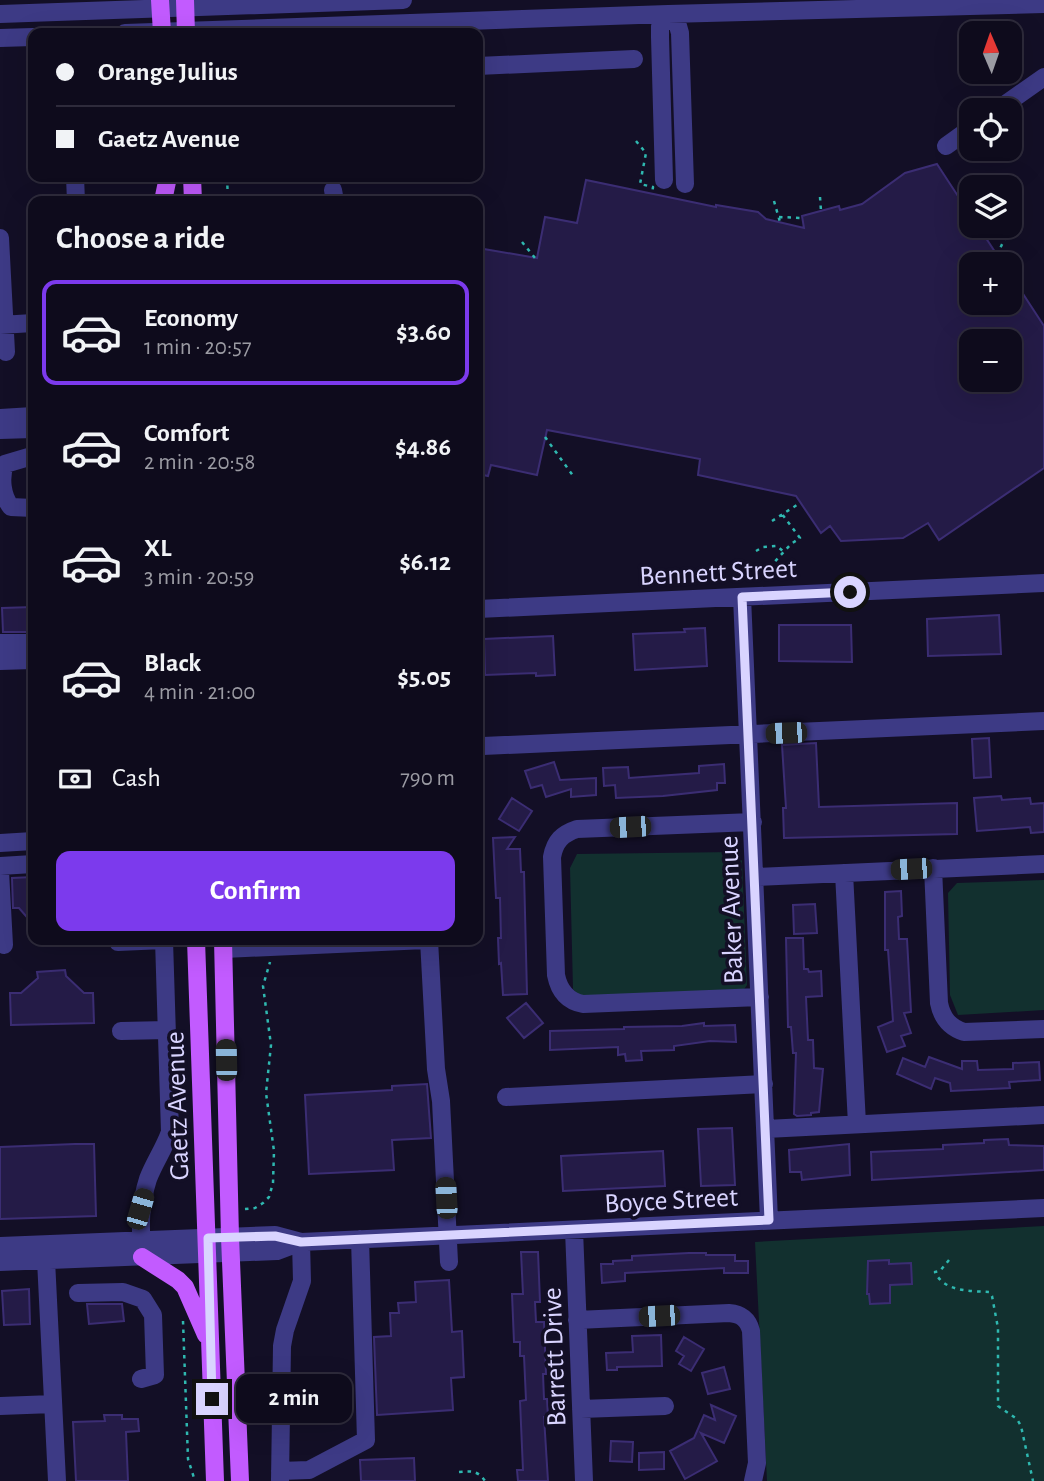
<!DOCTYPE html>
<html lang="en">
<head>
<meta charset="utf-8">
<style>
	body { margin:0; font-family:"Alegreya Sans",sans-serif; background:#171425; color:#f1f3f6; height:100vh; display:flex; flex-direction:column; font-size:26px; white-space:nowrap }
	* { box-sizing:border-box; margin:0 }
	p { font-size:23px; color:#9b9ba3 }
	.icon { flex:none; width:38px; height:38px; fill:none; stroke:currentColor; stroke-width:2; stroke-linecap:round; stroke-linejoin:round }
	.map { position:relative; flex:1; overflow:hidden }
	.panel { position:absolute; left:28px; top:196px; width:455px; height:749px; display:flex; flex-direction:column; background:#0e0b1c; border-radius:14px; box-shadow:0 7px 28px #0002,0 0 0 2px #2e2b3b }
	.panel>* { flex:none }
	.hud { position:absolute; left:28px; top:28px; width:455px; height:154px; border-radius:14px; box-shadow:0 7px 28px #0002,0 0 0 2px #2e2b3b; display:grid; align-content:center; height:154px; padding:0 28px; background:#0e0b1c }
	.needle { width:46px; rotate:358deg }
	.buttons { position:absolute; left:959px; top:21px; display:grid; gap:14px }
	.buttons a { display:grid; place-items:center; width:63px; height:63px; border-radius:14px; background:#0e0b1c; box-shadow:0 7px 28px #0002,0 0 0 2px #2e2b3b; font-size:35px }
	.end { position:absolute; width:32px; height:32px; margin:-16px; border:9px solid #d9d4ff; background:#111; box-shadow:0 0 0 4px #111 }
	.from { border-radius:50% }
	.bubble { position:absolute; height:49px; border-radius:14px; background:#0e0b1c; box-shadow:0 7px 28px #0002,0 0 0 2px #2e2b3b; font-size:23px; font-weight:700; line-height:49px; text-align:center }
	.car { position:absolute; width:21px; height:42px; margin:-21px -10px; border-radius:9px; box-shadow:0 0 5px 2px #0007; background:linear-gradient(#222 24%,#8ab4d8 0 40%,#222 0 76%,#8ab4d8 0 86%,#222 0) }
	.hud b { display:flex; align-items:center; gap:24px; height:66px; font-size:26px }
	.hud b+b { border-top:2px solid #2e2b3b }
	.hud i { width:18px; height:18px; background:#f1f3f6 }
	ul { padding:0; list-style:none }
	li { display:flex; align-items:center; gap:21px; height:105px; margin:0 14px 10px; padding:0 14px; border:4px solid transparent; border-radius:14px }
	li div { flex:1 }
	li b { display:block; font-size:26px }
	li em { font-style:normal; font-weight:700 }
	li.active { border-color:#7c3aed }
	li>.icon { width:63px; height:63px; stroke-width:1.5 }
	h2 { padding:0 28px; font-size:32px; line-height:84px }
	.pay { display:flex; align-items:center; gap:18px; height:77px; padding:0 28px; font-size:26px }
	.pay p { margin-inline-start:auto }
	.cta { display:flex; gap:14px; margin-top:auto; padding:14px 28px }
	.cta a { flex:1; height:80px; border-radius:14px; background:#7c3aed; color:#fff; font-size:28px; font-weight:700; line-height:80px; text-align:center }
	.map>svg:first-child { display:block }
	.green { fill:#12302f }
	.building { fill:#241b47; stroke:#3b2d73; stroke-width:2; fill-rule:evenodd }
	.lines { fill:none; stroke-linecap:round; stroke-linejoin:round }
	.path { stroke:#2fb8b0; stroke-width:2.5; stroke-dasharray:3.5 5; stroke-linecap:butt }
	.minor { stroke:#3d3a85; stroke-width:18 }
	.major { stroke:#c25bff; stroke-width:18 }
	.route { stroke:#d9d4ff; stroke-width:9 }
	.labels { text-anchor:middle; stroke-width:7; stroke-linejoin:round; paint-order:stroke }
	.street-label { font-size:28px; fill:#d9d4ff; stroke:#130f26 }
</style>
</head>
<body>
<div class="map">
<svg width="1044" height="1481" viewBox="0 0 1044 1481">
	<rect width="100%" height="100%" fill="#130f26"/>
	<path class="green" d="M735,852l7,9 5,124 -9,13 -152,6 -13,-15 -3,-121 7,-14z
		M1044,880v130l-86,5 -8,-20 -2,-102 9,-10z
		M1044,1226v255h-277l-12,-239z"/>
	<path class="building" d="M937,164l34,52v10h7l25,38h-32v39h39v-29l34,52v142l-105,72 -11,-17 -25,15 -62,3 -11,-15 -9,7 -25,-37 -98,-21 2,-16 -153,-29 -10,45 -46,-10 -3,11 -10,-2v-226l59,10 8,-41 32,6 9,-43 130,27v-2l42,7 8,7 38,9 -2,-12 37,-10 1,4 22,-6 43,-31zM971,341h39v39h-39z
		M33,607v25h-30l-1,-24z
		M999,615l2,39 -73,2 -1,-37z
		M779,625h72l1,37 -73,-1z
		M705,628l2,38 -72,4 -2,-36 52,-2 -1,-3z
		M553,636l2,39 -19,1v-3l-51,2 -1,-36z
		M989,738l2,39 -17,1 -2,-39z
		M816,743l3,64 138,-4v31l-173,4 -1,-30h3l-4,-63z
		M554,762l6,18 36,-2v17l-25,2v-8l-25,8 -4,-12 -11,3 -6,-17z
		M724,764l1,19h-8v7l-54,6 -47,2 -1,-13 -11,1 -1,-18 25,-1 1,11 70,-5v-7z
		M1001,796l1,4 28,-2 1,6 13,-1v29l-13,1 -1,-6 -53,4 -3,-33z
		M512,798l20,13 -13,20 -20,-12z
		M515,837l-8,12h13l1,23h3l3,122 -24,1 -2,-32 -2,1 -1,-26h3l-1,-40h-4l-3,-60z
		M33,877v47l-14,-16h-6l-1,-30z
		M901,891l1,25 -4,1 1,22h8l4,73 -7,1 7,20 -10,3 4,10 -18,6 -9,-25 15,-6 -5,-71h-3v-58z
		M815,904l2,29 -23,1 -1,-29z
		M786,938h17l1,31h4l1,3 12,-1 1,25 -16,1 2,43h5l1,28 9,1 -4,43 -8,1v2l-14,1 -3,-2 2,-61h-3l-2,-26h-3z
		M65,970l1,6 18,17h9l1,30 -83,2 -1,-32h11l17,-15 -1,-6z
		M526,1003l17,20 -19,15 -17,-20z
		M704,1023v3l31,-1 1,17 -26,-1 -36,5v4l-33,1 1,9 -16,1 -1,-7 -7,1v-8l-68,3v-19l74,-2v-2l58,-1z
		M929,1057l33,12v-8h15l1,9 35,-1v-6l26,-1 1,18 -31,2 1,6 -59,3 -1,-8 -15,-5 -4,11 -34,-15 6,-16 22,9z
		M427,1084l4,54 -39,2 2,30 -85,4 -4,-79 87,-5v-4z
		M732,1128l3,57 -34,1 -3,-57z
		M1008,1139l1,6 35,1v24l-172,10 -1,-28 72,-3v-4l41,-2v-3z
		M75,1144h19l2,72 -96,3v-72z
		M849,1144l1,31 -48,5 -1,-8h-11l-1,-22z
		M663,1151l2,35 -102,5 -2,-35z
		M521,1252h17l2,50h-5l1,20h8l2,52h-3l1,25h3l1,18h-4l4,64h-30l-1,-11h6l-3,-69 6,-1 -2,-44h-4v-14h-6l-2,-48h11z
		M689,1253h17v2h29v6h13v12h-24v-5l-99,5v8l-23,2 -1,-19h12v-3l19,-1v-4z
		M889,1260v4l22,-1 1,21 -22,1v18l-20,1 -1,-10h-2l1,-33z
		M449,1280l3,52 10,-1 2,46 -13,1 2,32 -76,5 -3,-78 17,-1 -1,-23h9l-1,-10 18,-1 -1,-20z
		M29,1289l1,35 -26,1 -2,-34z
		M87,1304h35l2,17 -35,3z
		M661,1335l1,31 -45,1v3h-10l-1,-17 27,-1 -1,-16z
		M684,1337l20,12 -13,22 -12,-7 5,-8 -8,-5z
		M724,1367l6,22 -22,5 -6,-21z
		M711,1405l25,11 -12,27 -23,-10 16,28 -32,18 -15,-28 24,-13 10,-23 11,5z
		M104,1415h18v4h16l1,12 -13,1 2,49h-52l-3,-59 32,-1z
		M611,1441l22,1 -1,20 -22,-1z
		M664,1452v17l-25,1v-17z
		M414,1458l1,23h-54l-1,-21z"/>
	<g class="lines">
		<path class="path" d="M636,141l10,12 -6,31 13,3 -1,7
			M227,177l1,24
			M820,197l1,14
			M774,201l6,21
			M779,217l23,1
			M522,242l13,16
			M997,255l8,-17 8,-5
			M545,437l29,40
			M772,521l28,-18
			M756,551l7,-4 14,-1 7,6
			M758,580l33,-36 9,-6 -18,-24
			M245,1209l10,-1 8,-5 6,-6 4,-14 1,-32 -8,-58 5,-48 -8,-59 7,-24
			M949,1260l-9,11 -5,1c9,20 36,19 54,20l3,4 6,32v78l19,13 4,7 12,55
			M183,1321l5,138 7,22
			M459,1472c11,-1 19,-2 26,9"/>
		<path class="minor" d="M0,14l403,-14
			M125,33l543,-19 376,-10
			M0,38l33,-1
			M478,66l156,-7
			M997,110l47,-33
			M946,146l25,-18
			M75,177l1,24
			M664,180l-4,-143v-10l8,-13 10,12 2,7 5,151
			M333,190l2,11
			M0,238l6,114
			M0,325l33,-2
			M0,418l33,-2
			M0,430l33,-1
			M32,456l-27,8c-5,14 -3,32 6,43l22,1
			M742,597l27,623
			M478,609l566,-26
			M0,643h33
			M0,661l33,-1
			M483,746l561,-25
			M753,822l-176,7c-15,5 -22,12 -25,28l4,118c3,15 11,26 27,29l177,-7
			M0,843l33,-2
			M0,866l33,-2
			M933,868l6,135c3,15 10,24 25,29l80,-3
			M0,871l4,74
			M844,873l13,251
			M755,877l289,-13
			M429,940l7,129 5,32 8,161
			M118,942l46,-2
			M224,949l202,-9
			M121,1031l46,-1
			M506,1097l258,-13
			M766,1129l278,-14
			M574,1230l10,251
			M0,1246l275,-11 26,7 743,-34
			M142,1252c-2,-26 -2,-48 6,-73 6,-16 16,-30 22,-47l-6,-192
			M46,1260l11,221
			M0,1262l277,-11 24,-9
			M78,1293l45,-1 20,7 10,16 2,60 -14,4
			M577,1320l152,-7c12,1 19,6 22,18l6,132 -4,18
			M0,1406l53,-2
			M581,1409l84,-3
			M280,1471l29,-1 57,-30 -6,-201
			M280,1480l2,-134 3,-16 17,-49 -1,-39"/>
		<path class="major" d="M160,0l2,33
			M185,0l1,33
			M192,177l1,24
			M163,201l5,-24
			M196,940l19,541
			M223,940l7,297 10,244
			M142,1257l36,23 7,7 21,48"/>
	</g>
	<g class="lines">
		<path class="route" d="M212,1399l-4,-161 67,-2 26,6 468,-22 -27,-623 108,-5"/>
	</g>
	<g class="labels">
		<g class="street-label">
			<text transform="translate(718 571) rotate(-3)" y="10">Bennett Street</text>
			<text transform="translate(730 910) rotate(-92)" y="10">Baker Avenue</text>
			<text transform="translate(176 1106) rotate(-92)" y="10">Gaetz Avenue</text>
			<text transform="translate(671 1199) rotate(-3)" y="10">Boyce Street</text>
			<text transform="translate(553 1357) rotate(-92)" y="10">Barrett Drive</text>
		</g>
	</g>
</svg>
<div class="buttons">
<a><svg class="needle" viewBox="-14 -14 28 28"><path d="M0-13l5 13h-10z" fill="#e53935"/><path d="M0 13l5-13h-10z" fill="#9b9ba3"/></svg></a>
<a><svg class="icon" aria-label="locate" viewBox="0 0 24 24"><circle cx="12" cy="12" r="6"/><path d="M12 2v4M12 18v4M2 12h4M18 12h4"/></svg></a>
<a><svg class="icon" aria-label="layers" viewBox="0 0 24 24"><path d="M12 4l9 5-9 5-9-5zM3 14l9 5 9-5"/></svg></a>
<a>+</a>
<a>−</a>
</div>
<i class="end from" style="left:850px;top:592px"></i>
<i class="end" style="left:212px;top:1399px"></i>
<div class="bubble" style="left:236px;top:1374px;width:116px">2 min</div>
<i class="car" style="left:786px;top:733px;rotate:268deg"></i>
<i class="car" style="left:630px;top:827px;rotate:267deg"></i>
<i class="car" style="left:911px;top:869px;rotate:267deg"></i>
<i class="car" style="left:226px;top:1060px;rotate:359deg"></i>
<i class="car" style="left:446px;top:1198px;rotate:357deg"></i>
<i class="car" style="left:140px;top:1209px;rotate:16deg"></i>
<i class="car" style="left:659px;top:1316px;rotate:267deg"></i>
<div class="hud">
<b><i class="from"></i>Orange Julius</b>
<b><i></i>Gaetz Avenue</b>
</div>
<section class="panel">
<h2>Choose a ride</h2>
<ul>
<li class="active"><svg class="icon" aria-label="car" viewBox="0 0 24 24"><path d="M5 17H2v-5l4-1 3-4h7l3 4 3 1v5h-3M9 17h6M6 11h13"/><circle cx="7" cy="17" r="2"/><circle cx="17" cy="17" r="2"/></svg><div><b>Economy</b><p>1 min · 20:57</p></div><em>$3.60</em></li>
<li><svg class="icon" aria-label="car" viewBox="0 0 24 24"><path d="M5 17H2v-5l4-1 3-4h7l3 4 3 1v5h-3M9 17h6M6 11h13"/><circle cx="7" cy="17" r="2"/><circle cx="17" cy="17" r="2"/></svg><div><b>Comfort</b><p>2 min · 20:58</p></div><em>$4.86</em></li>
<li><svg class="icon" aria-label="car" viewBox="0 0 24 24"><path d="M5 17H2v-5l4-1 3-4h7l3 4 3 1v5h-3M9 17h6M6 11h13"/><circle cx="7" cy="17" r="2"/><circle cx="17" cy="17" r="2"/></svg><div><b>XL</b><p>3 min · 20:59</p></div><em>$6.12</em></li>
<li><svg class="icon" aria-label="car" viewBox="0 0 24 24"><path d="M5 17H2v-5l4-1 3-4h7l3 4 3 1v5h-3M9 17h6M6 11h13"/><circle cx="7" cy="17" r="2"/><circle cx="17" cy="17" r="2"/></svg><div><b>Black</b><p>4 min · 21:00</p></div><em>$5.05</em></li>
</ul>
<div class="pay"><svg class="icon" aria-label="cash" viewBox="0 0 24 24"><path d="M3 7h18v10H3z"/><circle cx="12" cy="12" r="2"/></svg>Cash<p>790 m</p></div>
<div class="cta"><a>Confirm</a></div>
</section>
</div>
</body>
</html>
